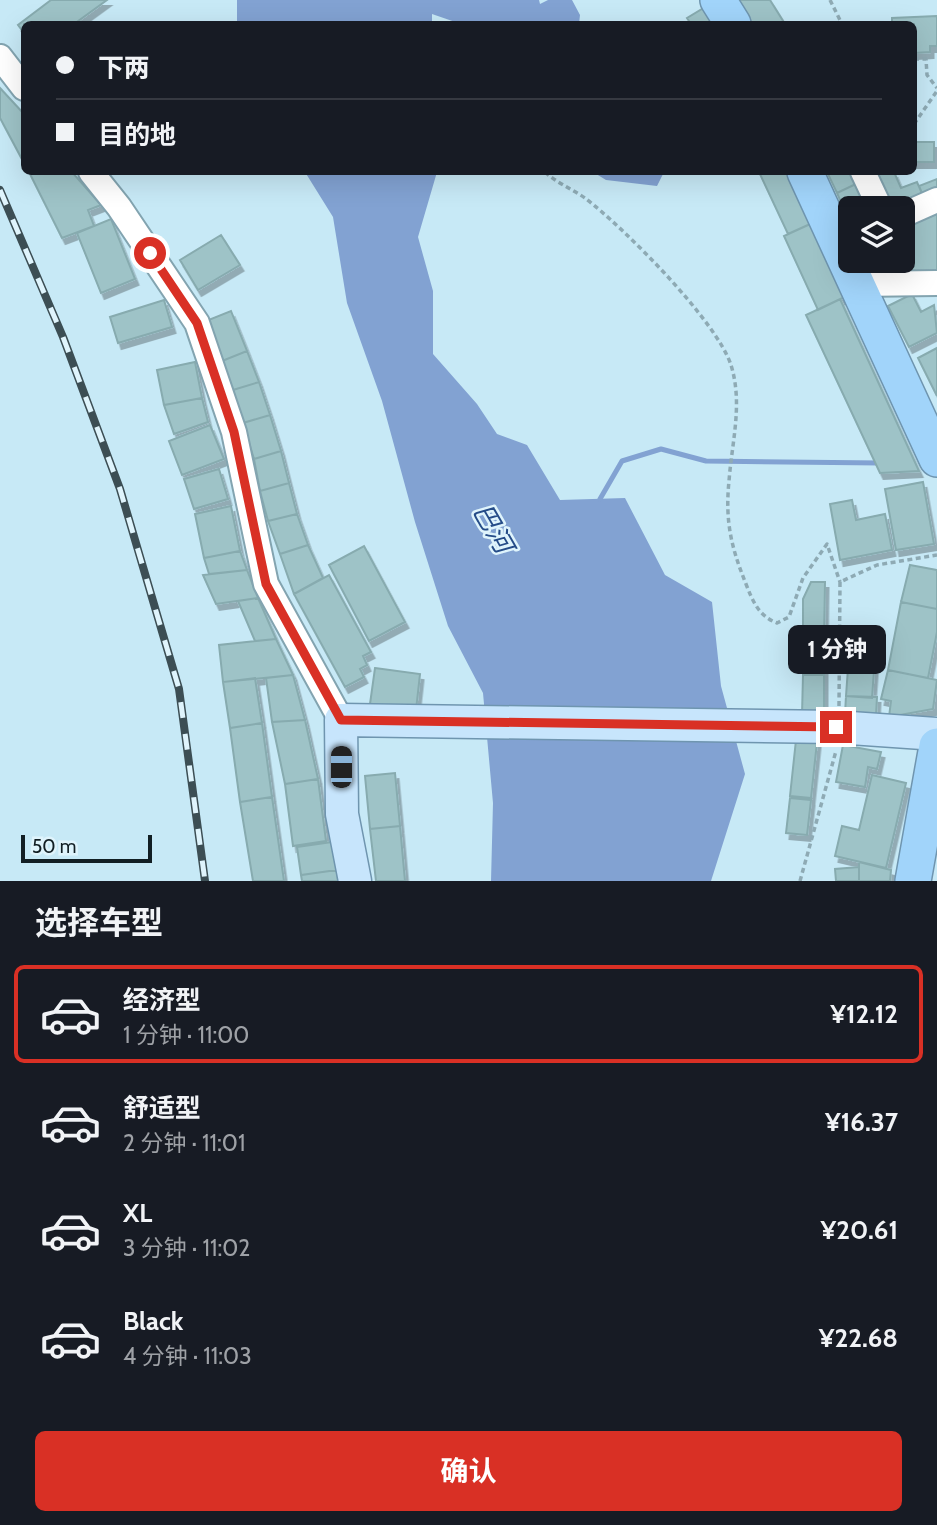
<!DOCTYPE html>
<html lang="zh">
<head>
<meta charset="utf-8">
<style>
	body { margin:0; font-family:Cabin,"Noto Sans SC",sans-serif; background:#20242c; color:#f1f3f6; height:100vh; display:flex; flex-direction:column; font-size:26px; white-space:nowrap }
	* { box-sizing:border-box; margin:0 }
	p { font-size:23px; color:#9ea1a6 }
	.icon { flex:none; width:38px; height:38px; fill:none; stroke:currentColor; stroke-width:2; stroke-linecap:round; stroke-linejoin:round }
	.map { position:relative; height:881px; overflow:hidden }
	.drawer { display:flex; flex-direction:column; background:#171b24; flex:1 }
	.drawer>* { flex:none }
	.guide { position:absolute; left:21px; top:21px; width:896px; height:154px; border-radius:10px; box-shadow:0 7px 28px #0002; display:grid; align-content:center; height:154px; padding:0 35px; background:#171b24 }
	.tools { position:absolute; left:838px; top:196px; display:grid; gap:14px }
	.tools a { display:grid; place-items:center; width:77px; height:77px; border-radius:10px; background:#171b24; box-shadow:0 7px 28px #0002; font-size:35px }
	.scale { position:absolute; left:21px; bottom:18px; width:131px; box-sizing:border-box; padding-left:7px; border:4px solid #121f24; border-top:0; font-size:19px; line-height:24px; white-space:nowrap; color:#121f24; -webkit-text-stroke:5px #dff4fc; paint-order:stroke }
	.end { position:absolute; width:32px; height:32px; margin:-16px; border:9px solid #d93025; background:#fff; box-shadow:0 0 0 4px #fff }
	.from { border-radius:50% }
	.bubble { position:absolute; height:49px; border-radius:10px; background:#171b24; box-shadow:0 7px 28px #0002; font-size:23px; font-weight:700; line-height:49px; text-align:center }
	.car { position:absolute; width:21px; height:42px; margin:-21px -10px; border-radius:9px; box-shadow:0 0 5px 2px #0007; background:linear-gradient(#222 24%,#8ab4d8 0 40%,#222 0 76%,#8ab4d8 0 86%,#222 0) }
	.guide b { display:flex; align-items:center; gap:24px; height:66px; font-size:26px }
	.guide b+b { border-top:2px solid #363941 }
	.guide i { width:18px; height:18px; background:#f1f3f6 }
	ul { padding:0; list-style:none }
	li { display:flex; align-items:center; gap:21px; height:98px; margin:0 14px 10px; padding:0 21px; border:4px solid transparent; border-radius:10px }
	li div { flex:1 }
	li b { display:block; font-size:26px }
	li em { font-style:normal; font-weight:700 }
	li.on { border-color:#d93025 }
	li>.icon { width:63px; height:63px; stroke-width:1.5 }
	h2 { padding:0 35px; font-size:32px; line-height:84px }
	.button { display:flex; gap:14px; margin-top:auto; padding:14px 35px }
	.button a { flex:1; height:80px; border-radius:10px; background:#d93025; color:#fff; font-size:28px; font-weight:700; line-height:80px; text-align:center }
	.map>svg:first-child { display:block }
	.water { fill:#82a2d2 }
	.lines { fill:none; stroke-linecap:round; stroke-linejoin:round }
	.stream { stroke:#82a2d2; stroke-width:5 }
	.building { fill:#9ec3c7; stroke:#87abaf; stroke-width:2; filter:url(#shadow) }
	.minor-casing { stroke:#83a4b0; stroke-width:28 }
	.major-casing { stroke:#6f95af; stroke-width:35 }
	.highway-casing { stroke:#6f95af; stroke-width:38 }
	.path { stroke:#8eaab4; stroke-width:3.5; stroke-dasharray:5 3.5; stroke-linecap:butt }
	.minor { stroke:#fff; stroke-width:24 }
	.major { stroke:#c7e5fc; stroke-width:32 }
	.highway { stroke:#a1d4fa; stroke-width:35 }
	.rail-casing { stroke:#3c4e54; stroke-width:8 }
	.rail { stroke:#dff4fc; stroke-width:5; stroke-dasharray:16; stroke-linecap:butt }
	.route { stroke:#d93025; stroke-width:9 }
	.labels { text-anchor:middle; stroke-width:5; stroke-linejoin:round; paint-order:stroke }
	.water-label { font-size:26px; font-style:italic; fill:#254c88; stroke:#dff4fc }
</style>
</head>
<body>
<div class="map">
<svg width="937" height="881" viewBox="0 0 937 881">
	<defs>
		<filter id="shadow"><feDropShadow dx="3.5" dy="6" stdDeviation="0" flood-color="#0004"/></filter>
	</defs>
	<rect width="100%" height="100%" fill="#c7e9f6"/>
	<path class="water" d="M237,0h302l1,4 8,-4h24l8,15 -1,9h-118l-29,-10v10h-195z
		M305,172h132l-19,65 15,54v63l44,50 20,30 30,11 33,55 65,-2 40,77 47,27 9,84 24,88 -34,107h-220l2,-78 -10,-110 -35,-67 -33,-104 -33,-121 -35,-98 -14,-86z
		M593,172h71l-7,14 -51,-6z"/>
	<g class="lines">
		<path class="stream" d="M600,499l22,-38 39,-12 45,12 174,2"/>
	</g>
	<path class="building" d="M51,0h56l-33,24h-50v9l-6,-8z
		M736,0h34l15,24h-34z
		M707,6l10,18h-26l-4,-6z
		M937,16v30h-7v6l-16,1v-29h-22v-6z
		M0,88l24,26v49l-24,-45z
		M914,142h20v20h-20z
		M29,172h43l29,33 -13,5 6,16 -32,12z
		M759,172h37l23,48 -31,14z
		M827,172h29l4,10 -23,11z
		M878,172h16l7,16 16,-6 7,16 -25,10h-11l-14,-35z
		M937,179v14l-13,5 -5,-12z
		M860,182l13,26h-23v15l-13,-30z
		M937,210v61l-54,1 1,-11h19v-36z
		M111,219l24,60 -34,14 -24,-60z
		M819,220l34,73 -35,17 -34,-74z
		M221,235l19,30 -42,25 -18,-30z
		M912,294l9,18 13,-7 3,28 -28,14 -21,-41z
		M840,299l79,172 -39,2 -74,-158z
		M164,300l8,27 -54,16 -8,-26z
		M231,311l16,40 -25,10 -16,-40z
		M937,348v48l-19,-38z
		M247,351l12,31 -26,8 -11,-29z
		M195,362l7,36 -38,7 -7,-35z
		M259,382l11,33 -27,8 -10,-33z
		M202,398l6,24 -34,12 -10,-29z
		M270,415l11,36 -27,8 -11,-36z
		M210,425l14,34 -42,16 -13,-34z
		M281,451l8,32 -29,8 -6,-32z
		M219,469l9,30 -34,10 -10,-30z
		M923,482l11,62 -38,6 -11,-61z
		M289,483l8,31 -29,7 -8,-30z
		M852,500l4,20 29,-6 7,36 -52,10 -10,-56z
		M231,506l9,45 -36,7 -9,-44z
		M297,514l11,31 -28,9 -12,-33z
		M308,545l15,33 -29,16 -14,-40z
		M364,546l41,76 -36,19 -40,-76z
		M240,551l7,19 -38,4 -5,-16z
		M910,565l27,5v39l-36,-7z
		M247,570l11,28 -42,6 -13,-29z
		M329,575l42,77 -8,4 4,9 -7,4 4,8 -19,10 -51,-93z
		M811,582h14l-1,57h-21v-40z
		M258,598l18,41 -21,2 -17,-40z
		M901,602l36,7v23l-9,46 -40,-8z
		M851,628l26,2 -3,40 -26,-2z
		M276,639l17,36 -70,7 -4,-37z
		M803,639h21v34h-21z
		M375,668l45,6 -4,36 -46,-6z
		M848,668l26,2 -2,28 -26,-2z
		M888,670l49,10 -4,29 -44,8 2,-16 -10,-2z
		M293,675l12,45 -33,2 -6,-44z
		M803,675h21v40h-22z
		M255,678l7,45 -32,5 -7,-46z
		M846,696l31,1 -1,18 -31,-1z
		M305,720l13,59 -33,5 -13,-62z
		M262,723l10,74 -32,5 -10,-74z
		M796,740l21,2 -6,56 -21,-2z
		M843,745l38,7 -4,17 -9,-2 -3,20 -29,-5z
		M395,773l5,53 -30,3 -5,-53z
		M872,775l34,8 -20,85 -51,-12 7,-30 17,4z
		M318,779l8,62 -33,5 -8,-62z
		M272,797l12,84h-31l-13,-79z
		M790,798l21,2 -4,35 -21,-2z
		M400,826l5,55h-29l-6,-52z
		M332,842l5,28 -36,5 -4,-28z
		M859,862l32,8 -1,11h-31z
		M859,867v14h-23l-1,-12z
		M337,870l1,11h-36l-1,-6z"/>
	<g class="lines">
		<g class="minor-casing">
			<path id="minor" d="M0,57l24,31
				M91,172l28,35 78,116 37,109 32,152 75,136
				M863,172l17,36
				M903,215l34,-15
				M857,284l80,-1"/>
		</g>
		<g class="major-casing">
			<path id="major" d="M355,881l-13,-67 -1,-94 495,7 101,7"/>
		</g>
		<g class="highway-casing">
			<path id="highway" d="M718,0l15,24
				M805,172l132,287
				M913,881l24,-135"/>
		</g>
		<path class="path" d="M830,0l12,24
			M914,59h12l1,16 10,13
			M914,124l23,-33
			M545,172c12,11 27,17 40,26 39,30 131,122 146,167 12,39 1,76 -2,116 -4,40 2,66 17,103 7,18 13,32 31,39l12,-6 14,-39 24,-34 13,38
			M839,706l1,-124 37,-17 60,-10
			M800,881l36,-130"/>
		<use href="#minor" class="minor"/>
		<use href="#major" class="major"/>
		<use href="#highway" class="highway"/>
		<g class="rail-casing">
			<path id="rail" d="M0,190l63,147 57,152 59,200 26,192"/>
		</g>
		<use href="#rail" class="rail"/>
	</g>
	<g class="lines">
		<path class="route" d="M150,253l47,70 37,109 32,152 75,136 495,7"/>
	</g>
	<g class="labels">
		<g class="water-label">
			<text transform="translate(493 528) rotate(60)" y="9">巴河</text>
		</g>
	</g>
</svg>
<div class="tools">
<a><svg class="icon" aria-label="layers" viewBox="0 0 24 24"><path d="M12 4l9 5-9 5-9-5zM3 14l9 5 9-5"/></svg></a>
</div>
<div class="scale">50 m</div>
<i class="end from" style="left:150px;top:253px"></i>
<i class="end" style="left:836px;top:727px"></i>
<div class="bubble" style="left:788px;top:625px;width:98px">1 分钟</div>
<i class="car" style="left:341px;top:767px;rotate:0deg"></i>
<div class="guide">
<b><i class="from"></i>下两</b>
<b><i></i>目的地</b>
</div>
</div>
<section class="drawer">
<h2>选择车型</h2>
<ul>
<li class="on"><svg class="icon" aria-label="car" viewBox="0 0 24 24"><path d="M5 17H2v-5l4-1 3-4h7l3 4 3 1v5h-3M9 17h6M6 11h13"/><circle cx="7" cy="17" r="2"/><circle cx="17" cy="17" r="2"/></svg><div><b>经济型</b><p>1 分钟 · 11:00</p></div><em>¥12.12</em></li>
<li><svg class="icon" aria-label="car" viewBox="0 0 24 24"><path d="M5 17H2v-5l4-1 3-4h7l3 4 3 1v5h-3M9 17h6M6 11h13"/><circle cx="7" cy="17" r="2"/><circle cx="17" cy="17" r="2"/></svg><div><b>舒适型</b><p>2 分钟 · 11:01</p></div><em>¥16.37</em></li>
<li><svg class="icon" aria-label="car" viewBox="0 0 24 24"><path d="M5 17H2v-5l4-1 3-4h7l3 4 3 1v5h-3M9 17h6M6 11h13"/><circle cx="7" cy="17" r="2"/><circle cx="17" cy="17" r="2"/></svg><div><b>XL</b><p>3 分钟 · 11:02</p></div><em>¥20.61</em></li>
<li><svg class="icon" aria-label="car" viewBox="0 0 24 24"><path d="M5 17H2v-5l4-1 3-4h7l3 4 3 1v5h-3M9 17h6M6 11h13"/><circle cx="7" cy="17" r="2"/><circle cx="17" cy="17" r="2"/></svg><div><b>Black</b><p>4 分钟 · 11:03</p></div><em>¥22.68</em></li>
</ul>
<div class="button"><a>确认</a></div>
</section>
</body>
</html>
